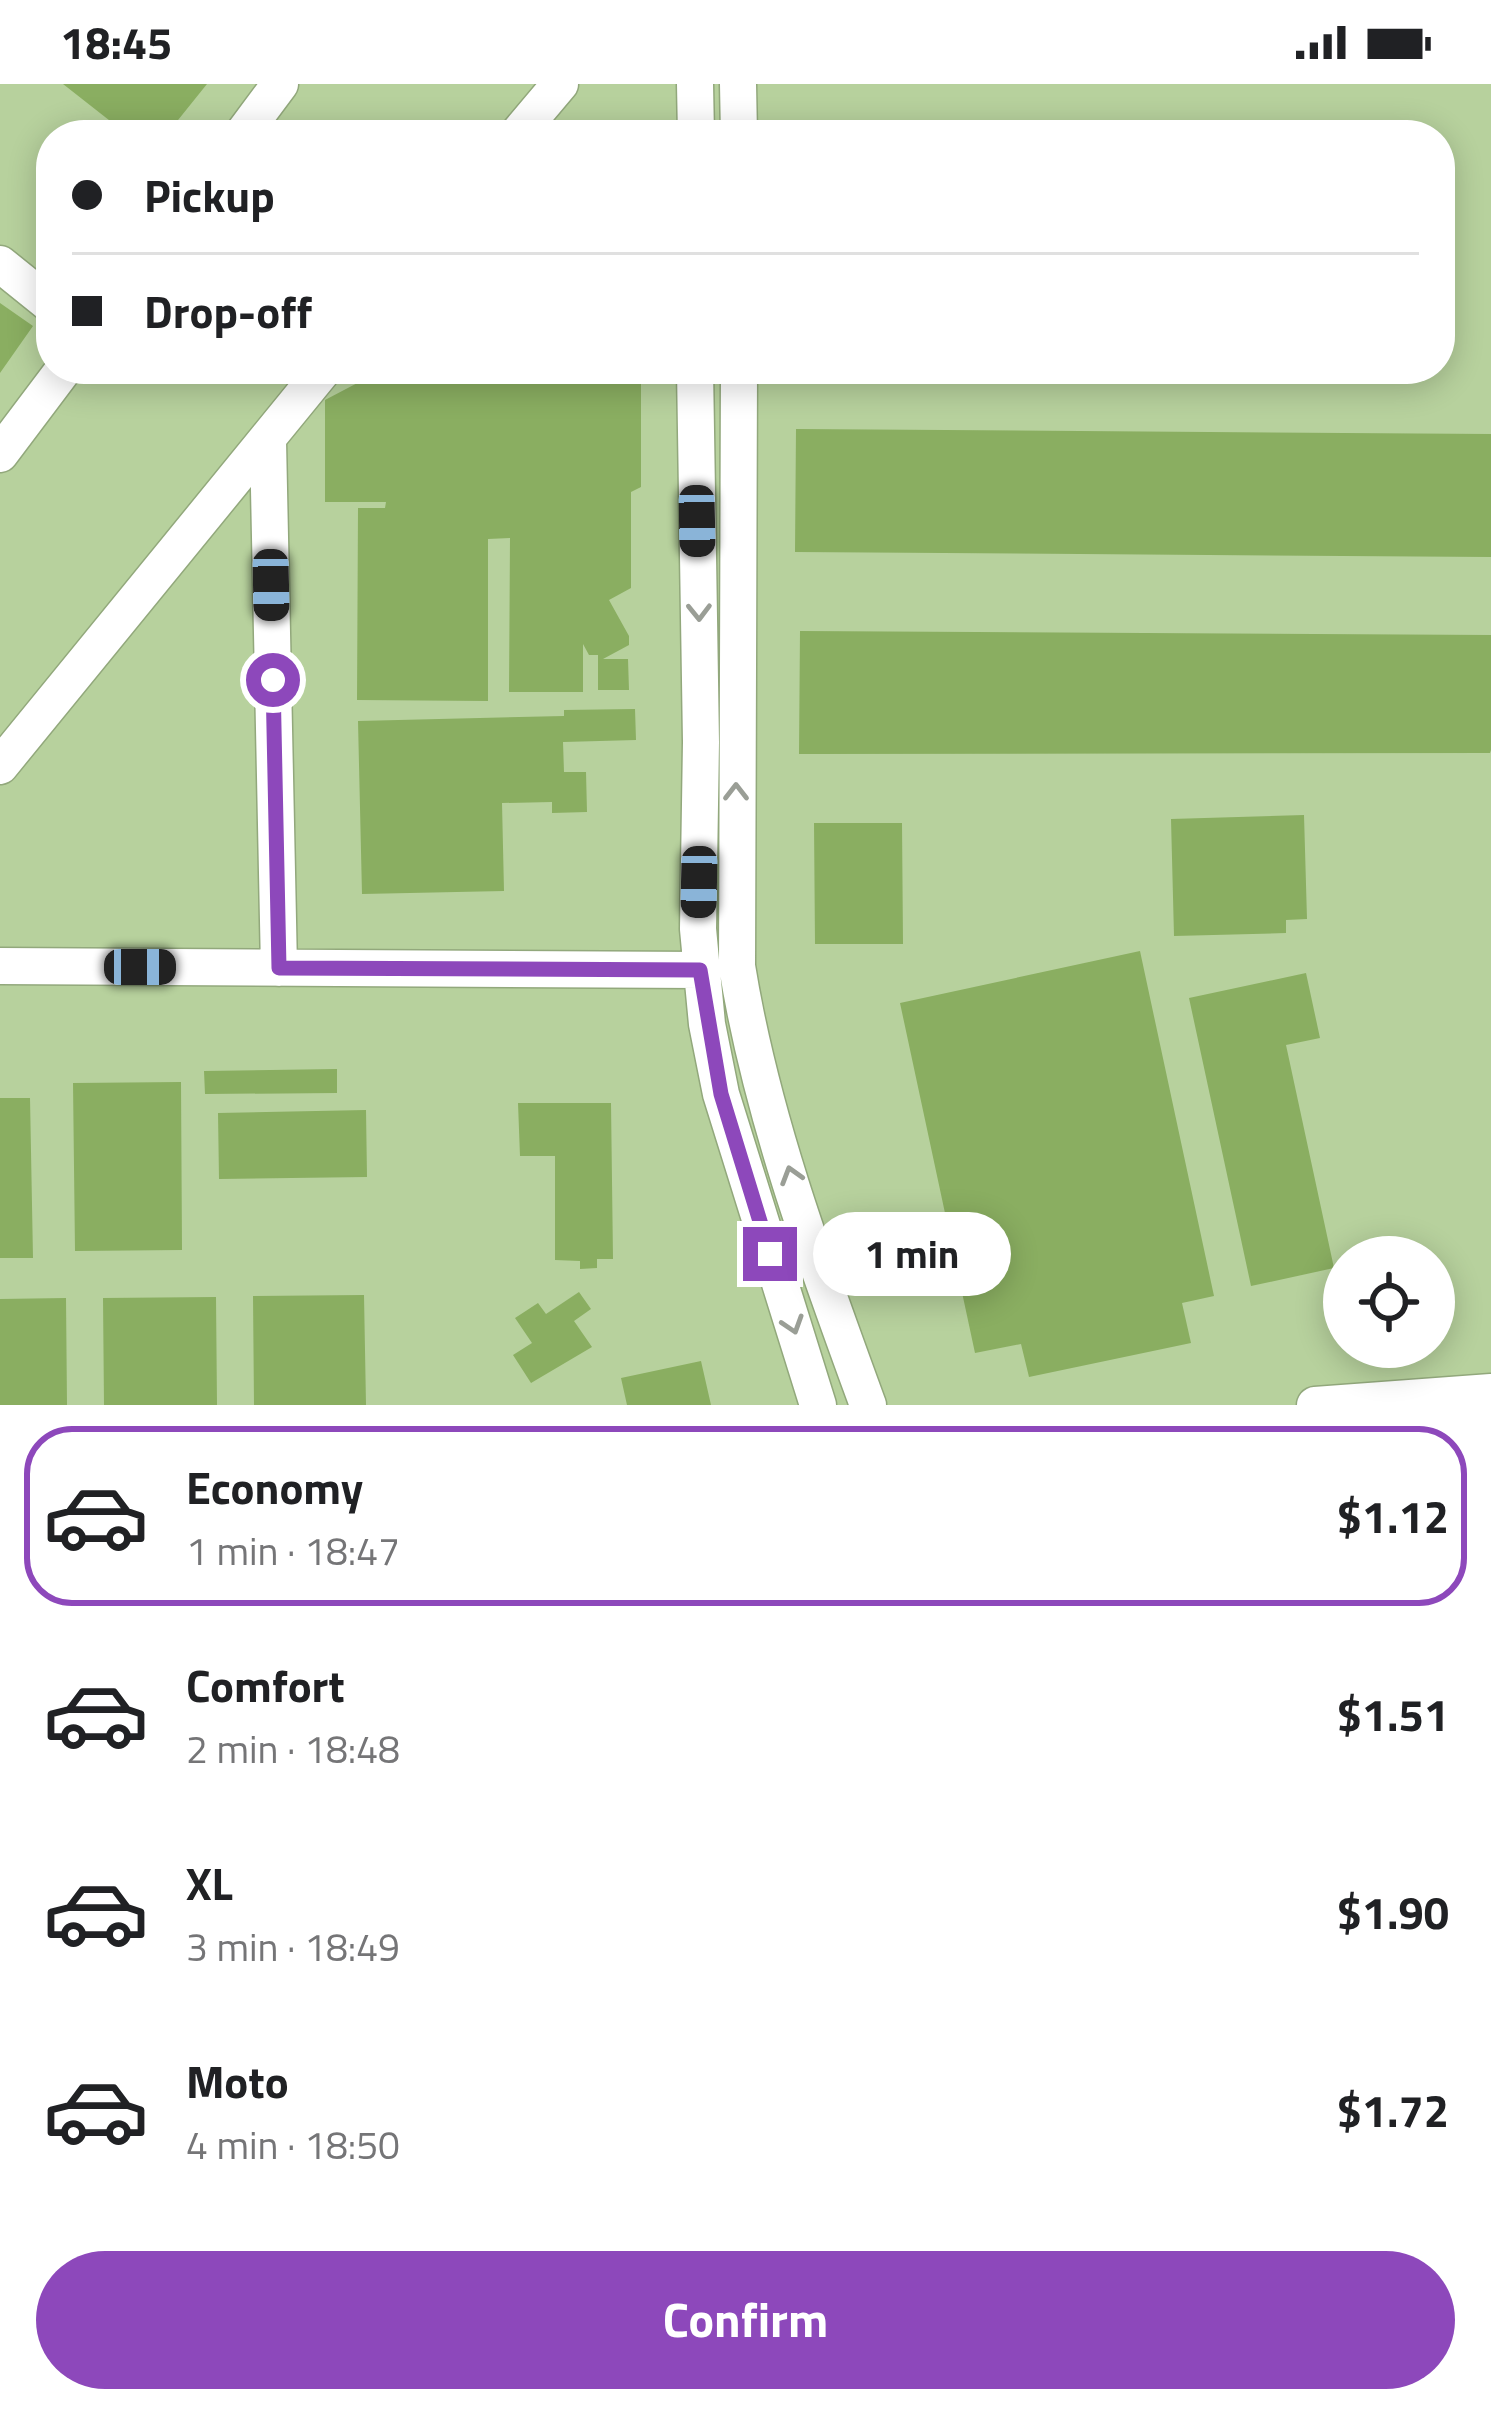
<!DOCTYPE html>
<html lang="en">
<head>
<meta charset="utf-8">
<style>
	body { margin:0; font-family:"Titillium Web",sans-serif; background:#f6f6f6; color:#202124; height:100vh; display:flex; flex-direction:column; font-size:45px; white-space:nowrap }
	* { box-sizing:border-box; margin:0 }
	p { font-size:39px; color:#757577 }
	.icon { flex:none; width:66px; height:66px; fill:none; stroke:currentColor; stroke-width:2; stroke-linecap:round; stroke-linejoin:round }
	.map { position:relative; height:1321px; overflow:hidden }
	.drawer { display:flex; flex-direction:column; background:#fff; flex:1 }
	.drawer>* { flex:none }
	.guide { position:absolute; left:36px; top:36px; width:1419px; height:264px; border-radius:48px; box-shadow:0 6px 30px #0003; display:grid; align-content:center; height:264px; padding:0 36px; background:#fff }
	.buttons { position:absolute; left:1323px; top:1152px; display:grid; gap:24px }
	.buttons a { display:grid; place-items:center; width:132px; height:132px; border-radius:50%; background:#fff; box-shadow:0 6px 30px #0003; font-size:60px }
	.end { position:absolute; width:54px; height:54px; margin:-27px; border:15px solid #8d48bb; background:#fff; box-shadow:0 0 0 6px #fff }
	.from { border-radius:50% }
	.bubble { position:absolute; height:84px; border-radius:42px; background:#fff; box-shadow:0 6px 30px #0003; font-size:39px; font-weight:700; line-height:84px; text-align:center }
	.car { position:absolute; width:36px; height:72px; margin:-36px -18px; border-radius:15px; box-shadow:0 0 9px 3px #0007; background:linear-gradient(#222 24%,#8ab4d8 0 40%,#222 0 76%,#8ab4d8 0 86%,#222 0) }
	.guide b { display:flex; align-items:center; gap:42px; height:114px; font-size:45px }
	.guide b+b { border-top:3px solid #e0e0e0 }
	.guide i { width:30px; height:30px; background:#202124 }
	ul { padding:21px 0 0; list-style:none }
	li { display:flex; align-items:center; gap:36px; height:180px; margin:0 24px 18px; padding:0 12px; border:6px solid transparent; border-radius:48px }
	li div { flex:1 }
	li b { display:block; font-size:45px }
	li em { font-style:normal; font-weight:700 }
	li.active { border-color:#8d48bb }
	li>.icon { width:108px; height:108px; stroke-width:1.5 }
	.primary-button { display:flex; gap:24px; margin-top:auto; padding:24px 36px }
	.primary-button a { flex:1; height:138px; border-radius:72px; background:#8d48bb; color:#fff; font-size:48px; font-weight:700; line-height:138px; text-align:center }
	.status { display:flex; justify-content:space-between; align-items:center; height:84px; padding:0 60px; background:#fff; direction:ltr }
	.status svg { height:33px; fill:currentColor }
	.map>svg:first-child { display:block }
	.built { fill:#b7d19d; fill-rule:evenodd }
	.building { fill:#8aae61 }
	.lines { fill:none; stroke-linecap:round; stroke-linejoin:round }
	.minor-casing { stroke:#92a87c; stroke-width:39 }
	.minor { stroke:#fff; stroke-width:36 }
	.oneway { stroke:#9a9e96 }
	.route { stroke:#8d48bb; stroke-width:15 }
</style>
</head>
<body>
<div class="status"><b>18:45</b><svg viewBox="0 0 49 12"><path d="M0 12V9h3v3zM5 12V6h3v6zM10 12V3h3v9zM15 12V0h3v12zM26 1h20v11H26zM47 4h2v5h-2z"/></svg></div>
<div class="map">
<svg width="1491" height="1321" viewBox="0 0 1491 1321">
	<rect width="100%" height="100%" fill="#c4dbad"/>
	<path class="built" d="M0,0h1491v1321h-1491zM51,51h1389v234h-1389zM1344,1173h90v90h-90z"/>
	<path class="building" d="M63,0h144l-41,51h-38z
		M0,219l33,23 -33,47z
		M384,285h257v118l-10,5v96l-22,12 20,36v9l-26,14h25l1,31h-31v-35h-9l-6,-11v48h-74l1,-154 -22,1v162l-131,-1 1,-192h27l1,-6h-61v-102z
		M796,345l695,5v123l-696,-5z
		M800,547l691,4v115l-1,3 -691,1z
		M635,625l1,31 -73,2 1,30h22l1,40 -35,1v-11l-50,1 2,88 -142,3 -4,-173 206,-5v-6z
		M1304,731l3,104 -21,1v13l-112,3 -3,-117z
		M814,739h88l1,121h-88z
		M1140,867l74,345 -32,7 9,40 -162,34 -8,-33 -46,9 -75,-350z
		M1306,889l14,65 -34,7 48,223 -83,18 -62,-288z
		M337,985v24l-132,1 -1,-23z
		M181,998l1,168 -107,1 -2,-168z
		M0,1014h30l3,160h-33z
		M518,1019h93l2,156h-16v9l-17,1v-8l-25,-1v-104h-35z
		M366,1026l1,67 -148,2 -1,-66z
		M579,1208l12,17 -17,12 18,26 -61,36 -18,-28 19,-12 -17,-25 23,-15 8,11z
		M364,1211l2,110h-112l-1,-109z
		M216,1213l1,108h-113l-1,-107z
		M66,1214l1,107h-67v-106z
		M701,1277l10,44h-84l-6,-27z"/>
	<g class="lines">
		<g class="minor-casing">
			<path id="minor" d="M695,0l1,51
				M738,0l1,51
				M242,51l38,-51
				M517,51l43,-51
				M0,180l51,41
				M695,285l6,373 -3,187 9,95 14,70 97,311
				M739,285l-2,597c24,149 79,297 131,439
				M268,357l11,527
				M0,370l64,-85
				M0,682l324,-397
				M0,882l701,4
				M1315,1321l176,-13"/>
		</g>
		<use href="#minor" class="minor"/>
	</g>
	<defs><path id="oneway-chevron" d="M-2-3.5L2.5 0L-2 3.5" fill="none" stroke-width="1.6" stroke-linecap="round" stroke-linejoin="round" transform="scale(3)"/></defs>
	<g class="oneway">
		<use href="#oneway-chevron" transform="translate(699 528) rotate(89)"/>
		<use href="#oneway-chevron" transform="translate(736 708) rotate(-90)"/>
		<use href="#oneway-chevron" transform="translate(791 1091) rotate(-107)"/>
		<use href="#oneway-chevron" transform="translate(793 1241) rotate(72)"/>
	</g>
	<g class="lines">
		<path class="route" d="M273,596l6,288 421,2 21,124 49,160"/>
	</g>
</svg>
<div class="buttons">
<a><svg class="icon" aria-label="locate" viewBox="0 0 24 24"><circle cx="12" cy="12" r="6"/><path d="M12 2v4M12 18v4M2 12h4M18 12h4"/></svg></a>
</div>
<i class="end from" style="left:273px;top:596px"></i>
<i class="end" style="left:770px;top:1170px"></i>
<div class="bubble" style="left:813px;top:1128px;width:198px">1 min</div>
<i class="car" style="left:697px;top:437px;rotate:179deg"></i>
<i class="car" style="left:271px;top:501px;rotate:179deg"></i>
<i class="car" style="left:699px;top:798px;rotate:181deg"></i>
<i class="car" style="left:140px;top:883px;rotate:90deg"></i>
<div class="guide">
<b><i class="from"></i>Pickup</b>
<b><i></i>Drop-off</b>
</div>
</div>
<section class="drawer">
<ul>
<li class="active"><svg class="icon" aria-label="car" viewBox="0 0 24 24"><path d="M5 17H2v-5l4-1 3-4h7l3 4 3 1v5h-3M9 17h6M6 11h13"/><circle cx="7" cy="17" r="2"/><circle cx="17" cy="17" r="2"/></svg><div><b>Economy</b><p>1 min · 18:47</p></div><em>$1.12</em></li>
<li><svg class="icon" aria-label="car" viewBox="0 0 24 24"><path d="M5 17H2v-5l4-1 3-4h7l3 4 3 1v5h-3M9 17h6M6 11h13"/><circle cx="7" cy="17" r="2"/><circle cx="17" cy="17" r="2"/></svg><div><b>Comfort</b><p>2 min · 18:48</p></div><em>$1.51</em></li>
<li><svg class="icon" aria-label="car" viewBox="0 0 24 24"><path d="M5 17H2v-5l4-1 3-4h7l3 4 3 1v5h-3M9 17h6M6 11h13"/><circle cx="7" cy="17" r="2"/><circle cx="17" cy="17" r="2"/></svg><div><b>XL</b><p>3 min · 18:49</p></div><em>$1.90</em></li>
<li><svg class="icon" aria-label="car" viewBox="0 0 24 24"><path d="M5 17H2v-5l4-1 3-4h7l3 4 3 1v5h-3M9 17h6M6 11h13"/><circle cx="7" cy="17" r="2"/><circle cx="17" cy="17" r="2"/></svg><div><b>Moto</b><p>4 min · 18:50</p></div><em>$1.72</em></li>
</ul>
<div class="primary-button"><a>Confirm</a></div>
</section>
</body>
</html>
